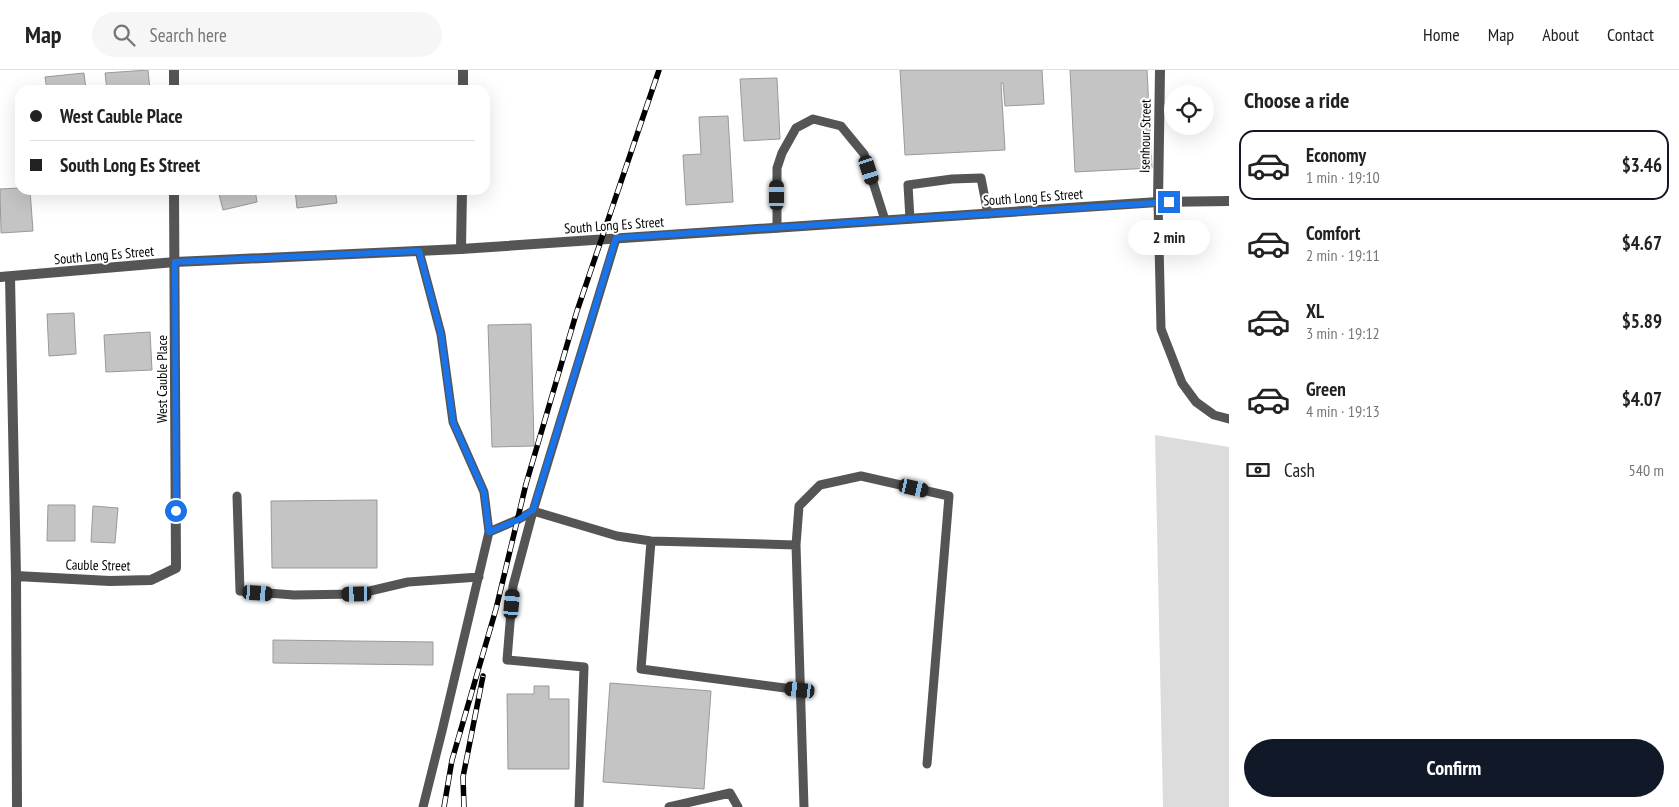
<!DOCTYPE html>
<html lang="en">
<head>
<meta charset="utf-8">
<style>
	body { margin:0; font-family:"PT Sans Narrow",sans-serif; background:#f6f6f6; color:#222; height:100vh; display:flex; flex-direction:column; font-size:19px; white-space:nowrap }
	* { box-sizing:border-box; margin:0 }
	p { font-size:16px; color:#767676 }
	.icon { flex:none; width:28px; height:28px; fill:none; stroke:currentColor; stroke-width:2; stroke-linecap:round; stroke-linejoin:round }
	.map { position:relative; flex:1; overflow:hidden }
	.side { display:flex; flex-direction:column; background:#fff; width:450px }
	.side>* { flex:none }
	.top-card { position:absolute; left:15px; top:15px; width:475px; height:110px; border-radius:15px; box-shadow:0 5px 20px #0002; display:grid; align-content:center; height:110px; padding:0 15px; background:#fff }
	.buttons { position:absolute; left:1164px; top:15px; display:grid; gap:10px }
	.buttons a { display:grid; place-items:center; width:50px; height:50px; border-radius:50%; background:#fff; box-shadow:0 5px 20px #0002; font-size:25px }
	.end { position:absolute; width:22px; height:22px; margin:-11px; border:6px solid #1a73e8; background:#fff; box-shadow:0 0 0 2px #fff }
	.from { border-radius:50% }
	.bubble { position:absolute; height:35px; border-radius:18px; background:#fff; box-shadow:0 5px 20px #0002; font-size:16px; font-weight:800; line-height:35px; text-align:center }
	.car { position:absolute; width:15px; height:30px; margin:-15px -8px; border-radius:6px; box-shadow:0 0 4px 1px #0007; background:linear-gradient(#222 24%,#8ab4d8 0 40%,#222 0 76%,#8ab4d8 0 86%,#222 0) }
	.top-card b { display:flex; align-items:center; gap:18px; height:48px; font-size:19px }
	.top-card b+b { border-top:1px solid #e0e0e0 }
	.top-card i { width:12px; height:12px; background:#222 }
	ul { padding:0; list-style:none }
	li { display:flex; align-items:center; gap:15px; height:70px; margin:0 10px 8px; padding:0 5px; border:2px solid transparent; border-radius:15px }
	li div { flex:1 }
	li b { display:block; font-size:19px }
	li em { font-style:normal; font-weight:800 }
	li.on { border-color:#111827 }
	li>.icon { width:45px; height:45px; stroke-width:1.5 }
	h2 { padding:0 15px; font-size:22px; line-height:60px }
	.pay { display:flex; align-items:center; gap:12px; height:55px; padding:0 15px; font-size:19px }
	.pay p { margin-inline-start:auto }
	.button { display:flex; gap:10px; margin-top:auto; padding:10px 15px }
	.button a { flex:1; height:58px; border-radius:30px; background:#111827; color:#fff; font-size:20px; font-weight:800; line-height:58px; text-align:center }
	header { display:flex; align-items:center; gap:30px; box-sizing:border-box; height:70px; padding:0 25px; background:#fff; border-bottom:1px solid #e0e0e0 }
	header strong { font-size:24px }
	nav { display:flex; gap:28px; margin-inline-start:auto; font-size:18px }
	.search { width:350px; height:45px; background:#f6f6f6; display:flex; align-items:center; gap:12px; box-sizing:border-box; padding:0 18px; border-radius:28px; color:#767676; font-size:19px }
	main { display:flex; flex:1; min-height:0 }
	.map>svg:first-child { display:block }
	.green { fill:#dcdcdc }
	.building { fill:#c4c4c4; stroke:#999 }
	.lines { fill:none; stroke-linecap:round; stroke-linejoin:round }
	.service { stroke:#555; stroke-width:9 }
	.minor { stroke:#555; stroke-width:10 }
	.tertiary { stroke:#555; stroke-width:10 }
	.rail-casing { stroke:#000; stroke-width:5.5 }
	.rail { stroke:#fff; stroke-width:4; stroke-dasharray:11; stroke-linecap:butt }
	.route { stroke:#1a73e8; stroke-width:6 }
	.labels { text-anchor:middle; stroke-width:4; stroke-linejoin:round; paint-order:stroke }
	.street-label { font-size:14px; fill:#000; stroke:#fff }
</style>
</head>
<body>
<header>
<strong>Map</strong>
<div class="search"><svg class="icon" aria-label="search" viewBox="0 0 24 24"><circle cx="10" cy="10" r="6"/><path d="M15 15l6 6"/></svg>Search here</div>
<nav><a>Home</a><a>Map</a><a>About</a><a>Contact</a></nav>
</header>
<main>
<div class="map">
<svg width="1229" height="737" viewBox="0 0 1229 737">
	<rect width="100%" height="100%" fill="#fff"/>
	<path class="green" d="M1155,365l74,12v360h-66z"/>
	<path class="building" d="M148,0l2,20h-43l-2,-17z
		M900,0h142l2,34 -39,2 -2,-23h-2l4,67 -100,5z
		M1070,0h77l5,98 -77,4z
		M84,3l2,17h-39l-2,-13z
		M777,8l3,61 -36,2 -4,-62z
		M728,46l5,86 -47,3 -3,-50 18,-1 -2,-37z
		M20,118v2h10l3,41 -32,2 -1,-44z
		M218,120h37l2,12 -34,8z
		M295,120h40l2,13 -40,5z
		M74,243l2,41 -27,2 -2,-42z
		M531,254l3,122 -42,1 -4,-122z
		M150,262l2,38 -46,2 -2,-37z
		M377,430v68h-105l-1,-67z
		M48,435h27v36h-28z
		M93,436l25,2 -3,35 -24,-1z
		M273,570l160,2v23l-160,-2z
		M610,613l101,8 -7,98 -101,-7z
		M534,616h15v13h20v70h-61l-1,-75h27z"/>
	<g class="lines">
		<path class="service" d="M1158,132l3,127 21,54 14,19 18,13 15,4
			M910,149l-2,-34 44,-6 29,-1 7,36
			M777,158v-60l5,-15 14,-25 17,-9 28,7 23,28 21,66
			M419,181l22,83 12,88 31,70 5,40 -47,199 -19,76
			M237,426l3,95 54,4 63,-1 51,-12 71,-5
			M489,462l28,-12 16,-9 83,-272
			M651,471l-10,128 159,21
			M796,475l3,-39 21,-21 41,-9 88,20 -22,268
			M579,737l5,-140 -77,-7 6,-74 20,-75 84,25 34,5 145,4 8,262
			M669,737l61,-14 8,14"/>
		<path class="minor" d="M174,0v20
			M463,20v-20
			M1158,132l2,-132
			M461,179l1,-59
			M10,207l6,299 1,231
			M16,506l94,5 41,-1 25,-12 -2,-378"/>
		<path class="tertiary" d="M0,207l175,-15 286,-13 697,-47 71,-1"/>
		<g class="rail-casing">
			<path id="rail" d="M444,737l8,-47 44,-151 30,-125 51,-173 82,-241
				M464,737l-1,-30 20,-101"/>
		</g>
		<use href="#rail" class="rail"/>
	</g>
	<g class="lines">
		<path class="route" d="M176,441l-1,-249 244,-11 22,83 12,88 31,70 5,40 29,-12 15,-10 83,-272 553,-36"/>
	</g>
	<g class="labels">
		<g class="street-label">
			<text transform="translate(1145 66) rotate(-89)" y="5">Isenhour Street</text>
			<text transform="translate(1033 127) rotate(-4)" y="5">South Long Es Street</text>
			<text transform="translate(614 155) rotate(-4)" y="5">South Long Es Street</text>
			<text transform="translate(104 185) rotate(-5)" y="5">South Long Es Street</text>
			<text transform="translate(162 309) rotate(-90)" y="5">West Cauble Place</text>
			<text transform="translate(98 495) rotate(1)" y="5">Cauble Street</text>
		</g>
	</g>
</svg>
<div class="buttons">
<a><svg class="icon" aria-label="locate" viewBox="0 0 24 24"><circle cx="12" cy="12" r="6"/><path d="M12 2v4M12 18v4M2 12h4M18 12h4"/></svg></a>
</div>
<i class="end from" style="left:176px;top:441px"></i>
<i class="end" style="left:1169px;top:132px"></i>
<div class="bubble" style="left:1128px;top:150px;width:82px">2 min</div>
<i class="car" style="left:869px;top:100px;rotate:162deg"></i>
<i class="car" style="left:777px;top:125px;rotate:0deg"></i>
<i class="car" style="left:914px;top:418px;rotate:103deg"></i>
<i class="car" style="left:258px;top:523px;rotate:94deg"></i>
<i class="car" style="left:357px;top:524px;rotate:269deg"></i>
<i class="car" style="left:512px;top:534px;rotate:5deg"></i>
<i class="car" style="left:800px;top:620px;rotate:277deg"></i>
<div class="top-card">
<b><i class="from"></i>West Cauble Place</b>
<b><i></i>South Long Es Street</b>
</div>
</div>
<section class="side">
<h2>Choose a ride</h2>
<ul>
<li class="on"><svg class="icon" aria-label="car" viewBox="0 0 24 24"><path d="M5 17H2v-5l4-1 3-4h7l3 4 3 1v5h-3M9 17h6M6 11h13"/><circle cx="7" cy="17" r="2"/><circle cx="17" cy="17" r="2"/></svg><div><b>Economy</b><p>1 min · 19:10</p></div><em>$3.46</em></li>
<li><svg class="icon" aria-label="car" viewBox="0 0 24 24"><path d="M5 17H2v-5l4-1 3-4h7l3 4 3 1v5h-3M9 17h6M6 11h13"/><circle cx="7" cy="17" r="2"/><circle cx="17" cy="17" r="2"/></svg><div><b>Comfort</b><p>2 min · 19:11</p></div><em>$4.67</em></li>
<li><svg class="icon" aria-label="car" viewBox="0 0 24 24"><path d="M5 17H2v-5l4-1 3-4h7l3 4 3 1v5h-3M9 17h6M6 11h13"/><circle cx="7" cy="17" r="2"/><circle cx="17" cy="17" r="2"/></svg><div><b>XL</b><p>3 min · 19:12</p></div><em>$5.89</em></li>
<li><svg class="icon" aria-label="car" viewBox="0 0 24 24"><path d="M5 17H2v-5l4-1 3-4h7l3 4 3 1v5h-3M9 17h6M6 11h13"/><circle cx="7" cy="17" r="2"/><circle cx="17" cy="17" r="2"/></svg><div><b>Green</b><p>4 min · 19:13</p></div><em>$4.07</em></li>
</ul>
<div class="pay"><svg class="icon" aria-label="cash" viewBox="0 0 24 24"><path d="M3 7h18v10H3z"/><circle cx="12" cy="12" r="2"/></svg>Cash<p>540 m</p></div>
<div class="button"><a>Confirm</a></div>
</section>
</main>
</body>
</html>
